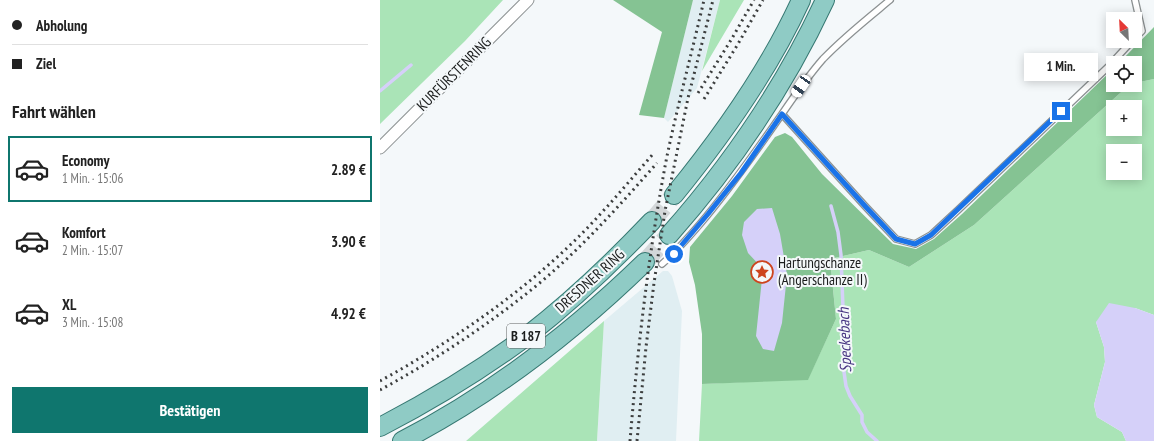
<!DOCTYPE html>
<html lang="de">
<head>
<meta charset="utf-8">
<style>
	body { margin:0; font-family:"PT Sans Narrow",sans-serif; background:#f2f2f2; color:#222; height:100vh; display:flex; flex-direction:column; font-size:15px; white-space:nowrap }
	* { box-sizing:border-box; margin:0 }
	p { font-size:13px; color:#767676 }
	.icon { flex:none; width:22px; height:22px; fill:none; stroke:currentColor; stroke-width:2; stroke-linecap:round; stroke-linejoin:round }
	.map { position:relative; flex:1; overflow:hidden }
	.side { display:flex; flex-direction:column; background:#fff; width:380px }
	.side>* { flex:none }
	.hud { display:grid; align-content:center; height:88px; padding:0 12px; background:#fff }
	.needle { width:26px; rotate:336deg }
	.controls { position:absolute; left:726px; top:12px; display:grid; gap:8px }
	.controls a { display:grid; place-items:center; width:36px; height:36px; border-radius:0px; background:#fff; box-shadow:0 2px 10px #0003; font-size:20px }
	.end { position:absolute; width:18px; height:18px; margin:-9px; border:5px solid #1a73e8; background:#fff; box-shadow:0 0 0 2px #fff }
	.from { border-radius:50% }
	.bubble { position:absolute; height:28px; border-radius:0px; background:#fff; box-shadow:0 2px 10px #0003; font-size:13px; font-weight:600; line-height:28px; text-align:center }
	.car { position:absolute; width:12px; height:24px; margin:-12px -6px; border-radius:5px; box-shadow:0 0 3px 1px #0007; background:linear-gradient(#fff 24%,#345 0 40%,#fff 0 76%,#345 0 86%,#fff 0) }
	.hud b { display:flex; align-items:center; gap:14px; height:38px; font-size:15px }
	.hud b+b { border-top:1px solid #e0e0e0 }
	.hud i { width:10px; height:10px; background:#222 }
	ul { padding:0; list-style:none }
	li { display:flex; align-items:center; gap:12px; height:66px; margin:0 8px 6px; padding:0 4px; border:2px solid transparent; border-radius:0px }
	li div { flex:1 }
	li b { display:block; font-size:15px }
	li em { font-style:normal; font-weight:600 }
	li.active { border-color:#0f766e }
	li>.icon { width:36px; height:36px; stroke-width:1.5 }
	h2 { padding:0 12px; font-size:18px; line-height:48px }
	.primary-button { display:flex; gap:8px; margin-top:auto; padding:8px 12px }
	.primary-button a { flex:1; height:46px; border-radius:0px; background:#0f766e; color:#fff; font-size:16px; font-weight:600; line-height:46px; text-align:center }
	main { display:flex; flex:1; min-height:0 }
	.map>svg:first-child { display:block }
	.built { fill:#e0eef2 }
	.green { fill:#aae4b7; fill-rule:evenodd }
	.forest { fill:#85c393 }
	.water { fill:#d5d0f9 }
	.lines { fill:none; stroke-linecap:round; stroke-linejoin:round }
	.stream { stroke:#d5d0f9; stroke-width:3.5 }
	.primary-tunnel { stroke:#d3d7d9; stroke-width:18; stroke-dasharray:18 9; stroke-linecap:butt }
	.lane-casing { stroke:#8c9192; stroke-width:8 }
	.street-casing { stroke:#8c9192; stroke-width:13 }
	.primary-casing { stroke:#367872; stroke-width:20 }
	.lane { stroke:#fff; stroke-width:5.5 }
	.street { stroke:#fff; stroke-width:11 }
	.primary { stroke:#8fcbc5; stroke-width:18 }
	.rail { stroke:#3c3e3e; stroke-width:3; stroke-dasharray:2 4; stroke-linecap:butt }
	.route { stroke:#1a73e8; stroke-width:5 }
	.labels { text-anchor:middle; stroke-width:4; stroke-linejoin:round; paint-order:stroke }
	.shield { fill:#f4f8fa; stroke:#5c5f5f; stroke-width:1 }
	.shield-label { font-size:14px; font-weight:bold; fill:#1b1d1d }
	.street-label { font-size:15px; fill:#1b1d1d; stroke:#f4f8fa }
	.poi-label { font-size:15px; fill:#1b1d1d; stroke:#f4f8fa; text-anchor:start }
	.water-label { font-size:16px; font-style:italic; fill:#483683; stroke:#f4f8fa }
</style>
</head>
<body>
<main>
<section class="side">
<div class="hud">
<b><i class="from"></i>Abholung</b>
<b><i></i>Ziel</b>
</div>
<h2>Fahrt wählen</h2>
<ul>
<li class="active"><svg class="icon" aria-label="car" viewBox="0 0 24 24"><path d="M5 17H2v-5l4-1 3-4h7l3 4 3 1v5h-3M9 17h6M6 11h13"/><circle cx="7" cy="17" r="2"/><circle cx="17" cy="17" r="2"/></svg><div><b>Economy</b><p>1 Min. · 15:06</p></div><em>2.89 €</em></li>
<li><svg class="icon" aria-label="car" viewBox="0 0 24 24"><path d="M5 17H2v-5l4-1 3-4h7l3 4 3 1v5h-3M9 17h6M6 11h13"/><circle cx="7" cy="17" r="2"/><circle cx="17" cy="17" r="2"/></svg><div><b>Komfort</b><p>2 Min. · 15:07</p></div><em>3.90 €</em></li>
<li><svg class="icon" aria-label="car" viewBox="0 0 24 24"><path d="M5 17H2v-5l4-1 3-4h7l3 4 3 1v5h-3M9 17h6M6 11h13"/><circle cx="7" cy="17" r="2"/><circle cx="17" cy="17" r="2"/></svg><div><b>XL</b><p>3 Min. · 15:08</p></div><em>4.92 €</em></li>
</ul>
<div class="primary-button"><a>Bestätigen</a></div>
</section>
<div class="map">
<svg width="774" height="441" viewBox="0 0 774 441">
	<rect width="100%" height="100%" fill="#f4f8fa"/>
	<path class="built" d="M313,0h27l-23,88 -29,34 -4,-4z
		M283,271h5l4,5 10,35 -6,130h-79l7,-120z"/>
	<path class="green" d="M0,0h123l-38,41 -85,83z
		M340,0h24l-42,71z
		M774,79v236l-19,-7 -39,14 8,25 1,15 -11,43 3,12 25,15 4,9h-427l3,-57 106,-5 28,-60 -6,-60 39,-9 40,17 65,-42 155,-140h6v-2zM733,107h22v22h-22zM733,151h22v22h-22z
		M224,321l-7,120h-131z"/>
	<path class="forest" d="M233,0h80l-29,118 -25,-3 23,-83z
		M774,27v52l-19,4v-20h-16z
		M733,69v16h16l-155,140 -65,42 -40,-17 -39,9 6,60 -28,61 -106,4v-50l-7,-49 -6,-23 1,-15 42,-51 43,-59 10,-4 7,4 30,37 71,70 23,5 18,-10 28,-25z"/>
	<path class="water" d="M392,208l8,26 7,41 -5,48 -8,28 -11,-2 -7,-13 7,-67 -15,-16 -6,-18 2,-13 13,-13z
		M729,303l26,5 19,7v126h-28l-4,-9 -25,-15 -3,-12 11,-43 -1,-15 -8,-25z"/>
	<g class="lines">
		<path class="stream" d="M0,91l31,-26
			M451,206l7,26 3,23 3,80 2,19 -2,18 2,14 4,10 12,19v7l5,10 10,9"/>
		<path class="primary-tunnel" d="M272,221l22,-26
			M265,262l24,-27"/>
		<g class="lane-casing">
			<path id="lane" d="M510,0c-23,19 -46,37 -67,59 -15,17 -28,36 -41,55l83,92 31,33 19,5 16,-9 27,-25 150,-143 24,-26
				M755,0l7,31 -7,7
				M282,264c14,-12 26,-26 38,-40 30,-35 56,-73 82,-110"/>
		</g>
		<g class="street-casing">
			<path id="street" d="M0,148l148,-148"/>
		</g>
		<g class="primary-casing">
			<path id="primary" d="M294,195c49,-60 95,-125 127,-195
				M289,235c63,-71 116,-149 156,-235
				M0,427c52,-27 101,-57 147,-91 45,-35 86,-74 125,-115
				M22,441c91,-47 170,-108 243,-179"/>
		</g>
		<use href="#lane" class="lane"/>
		<use href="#street" class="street"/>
		<use href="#primary" class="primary"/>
		<path class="rail" d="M318,93l33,-53 23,-40
			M324,99l34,-55 25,-44
			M0,381c67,-37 132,-81 187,-133 31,-29 58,-62 86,-94
			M0,390c55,-30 108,-65 156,-104 45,-37 83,-80 121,-123
			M250,441c8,-96 19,-191 37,-285 11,-52 25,-104 37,-156
			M257,441l9,-94 8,-64 11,-72 23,-113 25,-98"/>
	</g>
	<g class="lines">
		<path class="route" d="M294,254l34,-40 33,-41 41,-59 83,92 31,33 19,5 16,-9 130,-124"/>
	</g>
	<defs>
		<g id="sight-ring" transform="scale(1.15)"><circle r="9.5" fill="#f4f8fa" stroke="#cd441e" stroke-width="1.5"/><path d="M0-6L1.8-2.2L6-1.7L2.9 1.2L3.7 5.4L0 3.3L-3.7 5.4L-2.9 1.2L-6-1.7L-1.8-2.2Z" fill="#cd441e"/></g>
	</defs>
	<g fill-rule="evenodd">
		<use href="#sight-ring" x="382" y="272"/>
	</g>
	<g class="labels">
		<rect class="shield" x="127" y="324" width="38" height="24" rx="3"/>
		<g class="shield-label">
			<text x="146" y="341">B 187</text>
		</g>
		<g class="street-label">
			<text transform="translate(74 74) rotate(-45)" y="5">KURFÜRSTENRING</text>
			<text transform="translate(210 281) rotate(-42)" y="5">DRESDNER RING</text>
		</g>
		<g class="poi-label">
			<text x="398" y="268">Hartungschanze<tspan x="398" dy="17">(Angerschanze II)</tspan></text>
		</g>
		<g class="water-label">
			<text transform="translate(464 340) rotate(-92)" y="6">Speckebach</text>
		</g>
	</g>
</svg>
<div class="controls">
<a><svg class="needle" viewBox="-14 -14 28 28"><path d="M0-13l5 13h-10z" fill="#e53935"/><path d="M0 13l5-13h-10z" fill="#767676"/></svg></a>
<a><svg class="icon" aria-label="locate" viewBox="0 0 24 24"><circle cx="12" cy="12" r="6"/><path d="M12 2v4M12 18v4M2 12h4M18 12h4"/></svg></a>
<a>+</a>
<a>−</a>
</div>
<i class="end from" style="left:294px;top:254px"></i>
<i class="end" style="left:681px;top:111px"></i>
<div class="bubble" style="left:644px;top:53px;width:74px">1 Min.</div>
<i class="car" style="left:421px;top:86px;rotate:214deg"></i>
</div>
</main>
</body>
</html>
